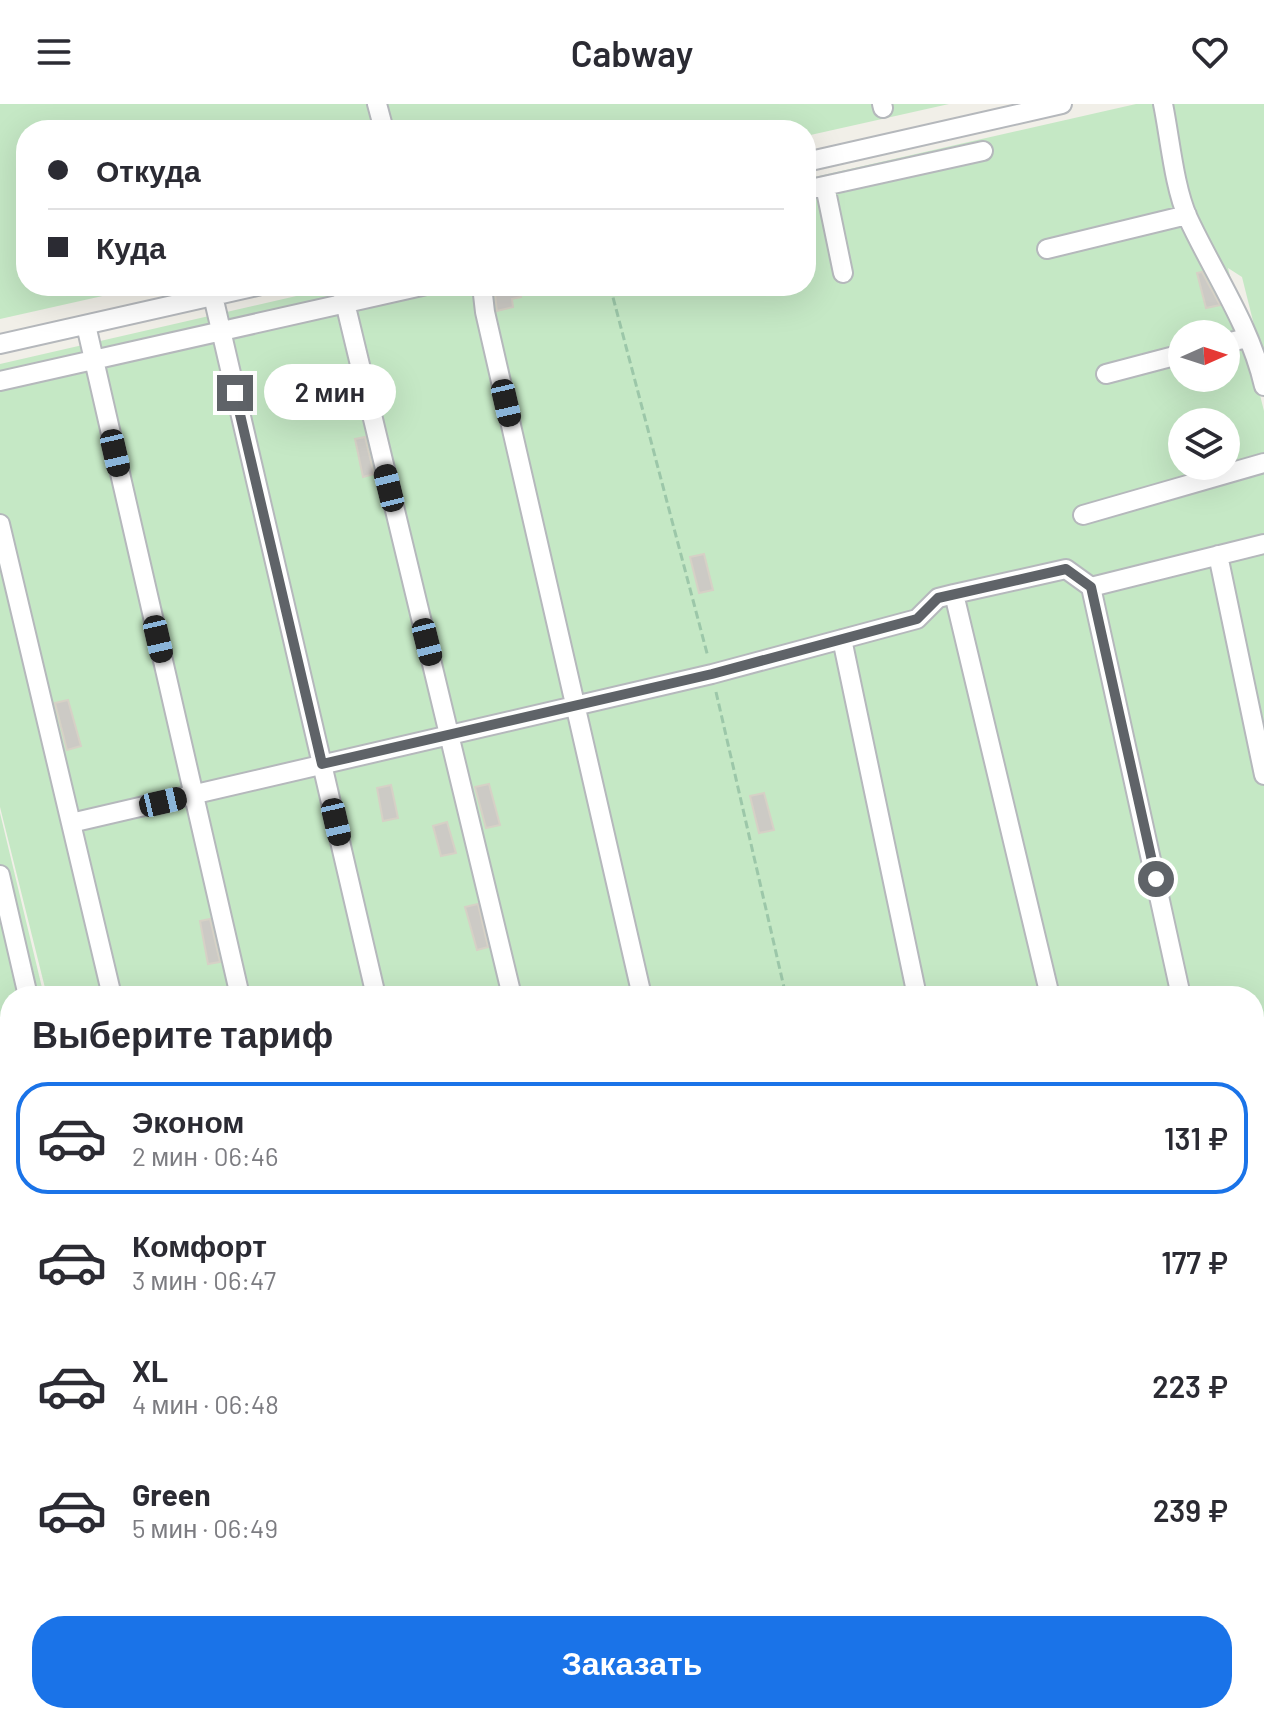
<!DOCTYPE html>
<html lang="ru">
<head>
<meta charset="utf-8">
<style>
	body { margin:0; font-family:Barlow,sans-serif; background:#f7f7f7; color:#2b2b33; height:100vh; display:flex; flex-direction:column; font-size:30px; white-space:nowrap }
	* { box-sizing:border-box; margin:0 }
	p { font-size:26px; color:#7c7c81 }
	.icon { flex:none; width:44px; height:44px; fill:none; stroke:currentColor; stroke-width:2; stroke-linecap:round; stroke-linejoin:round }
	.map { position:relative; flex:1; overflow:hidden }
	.sheet { position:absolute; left:0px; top:882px; width:1264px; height:738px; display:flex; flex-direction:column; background:#fff; border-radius:32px 32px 0 0; box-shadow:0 8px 32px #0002 }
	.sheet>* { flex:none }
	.hud { position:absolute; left:16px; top:16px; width:800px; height:176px; border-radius:32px; box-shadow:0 8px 32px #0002; display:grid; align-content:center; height:176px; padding:0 32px; background:#fff }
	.needle { width:52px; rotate:87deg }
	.controls { position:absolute; left:1168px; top:216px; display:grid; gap:16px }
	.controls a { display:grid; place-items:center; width:72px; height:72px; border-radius:50%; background:#fff; box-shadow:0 8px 32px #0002; font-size:40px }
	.end { position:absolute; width:36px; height:36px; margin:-18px; border:10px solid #5f6368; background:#fff; box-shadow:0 0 0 4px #fff }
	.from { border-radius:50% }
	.bubble { position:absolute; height:56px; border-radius:28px; background:#fff; box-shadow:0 8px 32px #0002; font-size:26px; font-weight:600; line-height:56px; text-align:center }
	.car { position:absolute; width:24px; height:48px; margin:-24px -12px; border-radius:10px; box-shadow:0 0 6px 2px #0007; background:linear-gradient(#222 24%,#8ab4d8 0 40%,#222 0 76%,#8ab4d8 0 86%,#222 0) }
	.hud b { display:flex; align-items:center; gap:28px; height:76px; font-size:30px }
	.hud b+b { border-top:2px solid #e1e1e2 }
	.hud i { width:20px; height:20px; background:#2b2b33 }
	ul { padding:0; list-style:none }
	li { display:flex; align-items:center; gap:24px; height:112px; margin:0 16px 12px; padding:0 16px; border:4px solid transparent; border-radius:32px }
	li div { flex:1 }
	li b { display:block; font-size:30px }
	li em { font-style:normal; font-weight:600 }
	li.current { border-color:#1a73e8 }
	li>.icon { width:72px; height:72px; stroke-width:1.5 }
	h2 { padding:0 32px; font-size:36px; line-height:96px }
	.button { display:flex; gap:16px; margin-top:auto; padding:16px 32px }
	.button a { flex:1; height:92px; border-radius:32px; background:#1a73e8; color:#fff; font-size:32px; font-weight:600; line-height:92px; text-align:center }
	header { display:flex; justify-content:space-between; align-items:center; height:104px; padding:0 32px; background:#fff; font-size:36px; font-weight:600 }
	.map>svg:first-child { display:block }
	.green { fill:#c5e8c5; fill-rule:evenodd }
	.building { fill:#cccac5; stroke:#d6d1c6; stroke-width:2 }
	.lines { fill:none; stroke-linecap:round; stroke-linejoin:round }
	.minor-casing { stroke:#b5b8bc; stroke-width:22 }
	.path { stroke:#9cc7a9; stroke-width:3; stroke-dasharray:8 4; stroke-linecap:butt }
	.minor { stroke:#fff; stroke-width:18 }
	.route { stroke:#5f6368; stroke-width:10 }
</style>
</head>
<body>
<header><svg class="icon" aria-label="menu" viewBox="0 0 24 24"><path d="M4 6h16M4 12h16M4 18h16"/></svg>Cabway<svg class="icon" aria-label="heart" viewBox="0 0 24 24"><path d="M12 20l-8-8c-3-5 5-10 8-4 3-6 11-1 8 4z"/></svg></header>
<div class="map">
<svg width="1264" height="1619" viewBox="0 0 1264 1619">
	<rect width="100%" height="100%" fill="#f1efe8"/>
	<path class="green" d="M0,0h949l-143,32v-6h-780v156h121l-147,33z
		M1136,0h128v261l-22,-88 -14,-9 36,143v672l-10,3v-90h-1207l-47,-189v-443l340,-78h466v-107zM1182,230h44v44h-44zM1182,318h44v44h-44z
		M0,709l44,183h-34v718h166l-6,9h-170z
		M1264,1007v612h-1066l7,-9h1049v-601z"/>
	<path class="building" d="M1202,168l7,13 11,20 -14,3 -9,-35z
		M494,182h24l3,11 -9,2 1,8 -16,4z
		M365,333l9,37 -11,3 -8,-38z
		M704,450l9,36 -14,3 -9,-36z
		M68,596l13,46 -14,4 -12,-47z
		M489,680l11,41 -14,3 -11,-41z
		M391,681l7,33 -15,3 -6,-33z
		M764,689l10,37 -15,3 -9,-37z
		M447,718l9,31 -15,3 -8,-30z
		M478,800l10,43 -11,3 -12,-43z
		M210,815l10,43 -12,2 -8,-43z"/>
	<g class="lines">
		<g class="minor-casing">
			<path id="minor" d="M377,0l7,26
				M882,0l1,4
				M1163,0c7,34 11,83 25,114 26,56 62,107 76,168
				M806,58l256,-58
				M825,82l18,87
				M806,86l177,-39
				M1047,145l140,-34
				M341,182l171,710
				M482,182l3,26 157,684
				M213,192l163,700
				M86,221l154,671
				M1226,239l21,-5
				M0,240l257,-58
				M1106,270l76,-20
				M0,277l422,-95
				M1083,411l181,-52
				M0,420l112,472
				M1218,451l46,220
				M1091,483l90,409
				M954,490l96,402
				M842,535l75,357
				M71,719l641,-149 205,-55 21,-21 16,-4 112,-25 25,18 173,-43
				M0,771l28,121
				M0,958l10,-3
				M1254,976l10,-2
				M0,1066l10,-2
				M0,1171h10
				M0,1317l10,51
				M59,1610l1,9"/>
		</g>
		<path class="path" d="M610,182l98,371
			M716,588l70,304
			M1254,1021l10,-5"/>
		<use href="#minor" class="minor"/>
	</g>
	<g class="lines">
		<path class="route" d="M235,289l87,371 390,-90 205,-55 21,-21 128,-29 25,18 65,292"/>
	</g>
</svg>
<div class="controls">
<a><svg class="needle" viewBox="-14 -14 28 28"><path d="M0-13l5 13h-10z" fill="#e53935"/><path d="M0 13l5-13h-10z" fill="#7c7c81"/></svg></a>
<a><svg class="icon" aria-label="layers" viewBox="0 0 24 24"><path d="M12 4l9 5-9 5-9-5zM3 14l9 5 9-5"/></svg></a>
</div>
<i class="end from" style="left:1156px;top:775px"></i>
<i class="end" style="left:235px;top:289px"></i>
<div class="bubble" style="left:264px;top:260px;width:132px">2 мин</div>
<i class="car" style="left:506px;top:299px;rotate:167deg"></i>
<i class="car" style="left:115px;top:349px;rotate:167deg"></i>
<i class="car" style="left:389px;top:384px;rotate:346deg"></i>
<i class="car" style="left:158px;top:535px;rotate:167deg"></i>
<i class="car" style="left:427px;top:538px;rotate:166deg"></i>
<i class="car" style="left:163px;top:698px;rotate:77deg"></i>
<i class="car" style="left:336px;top:718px;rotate:167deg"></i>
<div class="hud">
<b><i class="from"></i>Откуда</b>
<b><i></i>Куда</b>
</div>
<section class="sheet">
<h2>Выберите тариф</h2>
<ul>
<li class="current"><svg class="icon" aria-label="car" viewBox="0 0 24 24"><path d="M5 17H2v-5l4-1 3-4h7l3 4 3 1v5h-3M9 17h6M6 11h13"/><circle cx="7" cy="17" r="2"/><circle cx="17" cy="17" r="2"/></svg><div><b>Эконом</b><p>2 мин · 06:46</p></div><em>131 ₽</em></li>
<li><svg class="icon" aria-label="car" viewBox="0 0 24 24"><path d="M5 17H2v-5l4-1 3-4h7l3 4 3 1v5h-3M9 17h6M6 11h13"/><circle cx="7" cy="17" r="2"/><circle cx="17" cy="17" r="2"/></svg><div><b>Комфорт</b><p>3 мин · 06:47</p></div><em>177 ₽</em></li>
<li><svg class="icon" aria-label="car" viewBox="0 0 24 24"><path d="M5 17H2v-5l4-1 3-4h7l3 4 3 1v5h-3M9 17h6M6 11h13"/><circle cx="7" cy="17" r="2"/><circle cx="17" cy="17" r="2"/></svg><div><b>XL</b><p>4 мин · 06:48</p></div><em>223 ₽</em></li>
<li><svg class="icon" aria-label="car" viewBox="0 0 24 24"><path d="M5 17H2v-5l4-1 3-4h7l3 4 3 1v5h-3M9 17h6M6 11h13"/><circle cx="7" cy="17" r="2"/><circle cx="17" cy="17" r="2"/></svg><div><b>Green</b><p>5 мин · 06:49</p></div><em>239 ₽</em></li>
</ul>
<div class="button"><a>Заказать</a></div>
</section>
</div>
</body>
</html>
